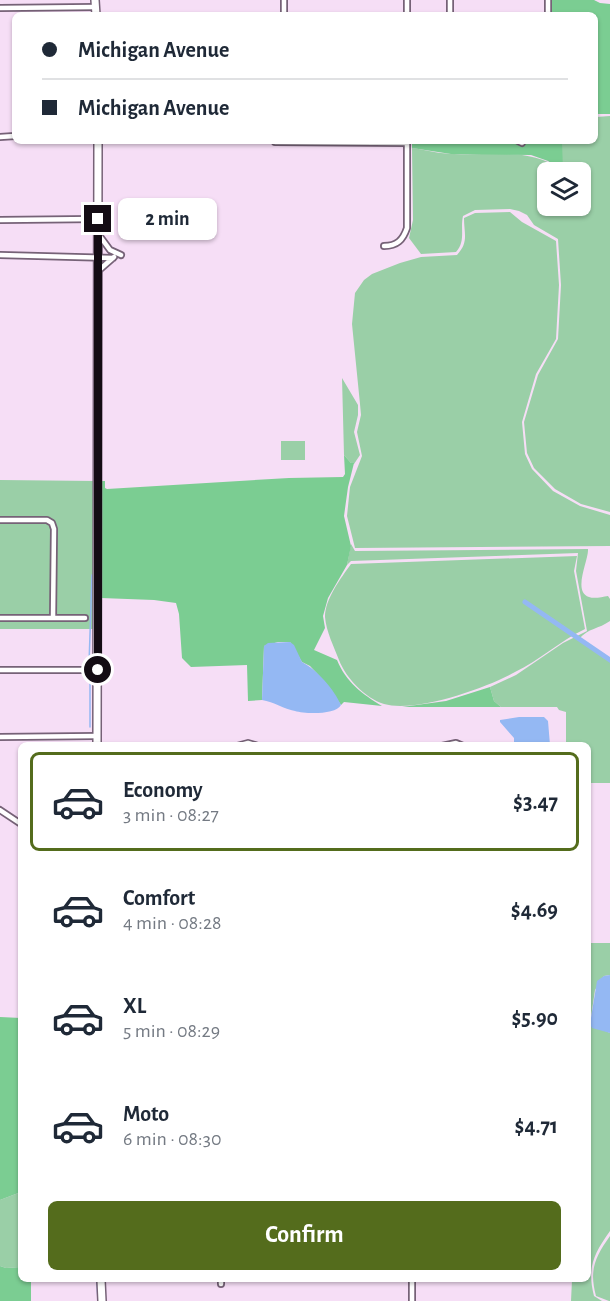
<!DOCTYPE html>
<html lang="en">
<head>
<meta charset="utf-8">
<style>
	body { margin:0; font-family:"Alegreya Sans",sans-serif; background:#f6f6f7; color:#1f2937; height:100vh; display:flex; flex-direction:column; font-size:22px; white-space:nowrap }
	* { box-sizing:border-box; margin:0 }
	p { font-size:20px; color:#747a83 }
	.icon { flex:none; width:33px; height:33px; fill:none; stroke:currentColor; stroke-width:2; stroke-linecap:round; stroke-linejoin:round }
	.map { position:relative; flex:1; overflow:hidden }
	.panel { position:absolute; left:18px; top:742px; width:573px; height:540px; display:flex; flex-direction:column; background:#fff; border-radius:9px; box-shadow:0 2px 4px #0004 }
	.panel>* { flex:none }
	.guide { position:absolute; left:12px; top:12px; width:586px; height:132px; border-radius:9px; box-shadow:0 2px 4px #0004; display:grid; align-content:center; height:132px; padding:0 30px; background:#fff }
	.fabs { position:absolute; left:537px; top:162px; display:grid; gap:12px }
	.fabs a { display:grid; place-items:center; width:54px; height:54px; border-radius:9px; background:#fff; box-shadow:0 2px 4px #0004; font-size:30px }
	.end { position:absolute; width:27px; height:27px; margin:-14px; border:8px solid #140c14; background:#fff; box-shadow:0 0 0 3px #fff }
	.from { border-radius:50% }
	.bubble { position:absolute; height:42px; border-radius:9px; background:#fff; box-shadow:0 2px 4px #0004; font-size:20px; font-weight:700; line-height:42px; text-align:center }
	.guide b { display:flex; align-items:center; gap:21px; height:57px; font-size:22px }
	.guide b+b { border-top:2px solid #e0e1e3 }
	.guide i { width:15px; height:15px; background:#1f2937 }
	ul { padding:10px 0 0; list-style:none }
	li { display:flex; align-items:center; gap:18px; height:99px; margin:0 12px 9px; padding:0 18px; border:3px solid transparent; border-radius:9px }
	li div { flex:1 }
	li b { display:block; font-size:22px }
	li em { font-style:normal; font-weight:700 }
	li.current { border-color:#546c1c }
	li>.icon { width:54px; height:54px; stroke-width:1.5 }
	.action { display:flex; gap:12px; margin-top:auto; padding:12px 30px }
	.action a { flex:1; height:69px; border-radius:9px; background:#546c1c; color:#fff; font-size:24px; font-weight:700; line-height:69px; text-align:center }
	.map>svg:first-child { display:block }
	.green { fill:#9acfa7; fill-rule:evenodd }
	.forest { fill:#7bcd92 }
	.water { fill:#94b8f3 }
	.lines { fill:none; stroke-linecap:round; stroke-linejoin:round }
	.stream { stroke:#94b8f3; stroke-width:1.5 }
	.canal { stroke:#94b8f3; stroke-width:5 }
	.street-casing { stroke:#766277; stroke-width:8 }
	.secondary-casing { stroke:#766277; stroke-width:10 }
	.street { stroke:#fff; stroke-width:4.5 }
	.secondary { stroke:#fff; stroke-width:7 }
	.route { stroke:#140c14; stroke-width:8 }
</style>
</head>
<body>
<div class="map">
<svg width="610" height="1301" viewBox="0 0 610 1301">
	<rect width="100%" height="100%" fill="#f6def6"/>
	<path class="green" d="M610,116v396l-29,-8 -26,-15 -21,-21 -7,-15 -3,-31 14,-47 20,-36 3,-54 -3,-46 -24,-14 -7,-10 -8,-4 -9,-2 -35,1 -12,6c-3,13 3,25 -7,36l-35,2 -12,-16 4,-18 -1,-72c14,2 28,6 42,6 38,2 75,-7 108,16v-29h34v-24zM548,172h32v34h-32z
		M510,212l12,10 34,19 3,44 -3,54 -20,35 -14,48 3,32 7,15 21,22 27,15 30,9v31l-255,2 -8,-32 3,-29 12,-31 -5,-24 4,-17 -1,-11 -8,-80 3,-31 9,-13 8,-6 28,-11 21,-6 36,-2c12,-13 7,-21 7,-37l11,-5z
		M342,378l16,27v10l-4,17 6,23 -6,9 -3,-1 -7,-8z
		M281,441h24v19h-24z
		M0,480l95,1v148h-95z
		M351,544l4,7 233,-2c1,11 -16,42 1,48 5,2 13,0 19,-1l2,3v22c-11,8 -22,7 -31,18l31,22v122h-22v-37l-22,-1v-33l-7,-2 -2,-3h-56l-7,-6 -4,-14 26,-12 47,-32 24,-12 -11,-60 2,-18 -227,8 -4,4z
		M577,556l-3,15 11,58c-25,12 -45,31 -70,43 -29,16 -99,41 -131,32 -19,-6 -38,-26 -45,-44 -5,-13 -13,-29 -14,-43 0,-18 16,-39 26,-53z
		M588,943h22v32l-6,1 -9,14 -5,34 20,9v198c-17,24 -23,37 -16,65l8,5h-31l1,-21h16z
		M21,1192v75l-15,1 -6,-2v-66z
		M610,1236v65h-1l-13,-5c-7,-26 -1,-39 14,-60z"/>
	<path class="forest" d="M551,0h43l6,3 10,1v110h-14v-99h-44z
		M412,141h150l1,30 -15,-10 -17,-6 -80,-1 -39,-6z
		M344,455l7,8h3l-6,24 -4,29 7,30 -4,19 -19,33 -5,18 2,12 -11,22 23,10c9,22 25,34 45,46l-38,-4 -3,3 -16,-23 -15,-16 -8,-4 -12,-20h-12l-14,4 -2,54 -14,1 -1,-36 -56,2 -9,-9 -3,-44 -3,-11 -22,-3 -53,-2 1,-117h3v7l2,1 182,-11 54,-1 2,-3z
		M490,687l4,14 7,6h-99l44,-6z
		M0,1017l21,1v174l-21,8z
		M0,1266l6,2 15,-1v13h10v21h-31z"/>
	<path class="water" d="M290,642l4,3 8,17c15,8 32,27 39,43 -5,10 -36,9 -46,6 -11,-2 -21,-9 -33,-11l2,-54 4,-3z
		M519,717h25l4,4 2,24h-36v-7l-14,-16v-2z
		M610,975v58l-18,-5 -2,-4 7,-43 7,-5z"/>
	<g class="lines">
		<path class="stream" d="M89,664l3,-89
			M90,675v52
			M97,1282l1,19"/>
		<path class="canal" d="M525,602l85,58"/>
		<g class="street-casing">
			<path id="street" d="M284,0v15
				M407,0v15
				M548,0v15
				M0,8l95,-1
				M450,15v-15
				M0,137l15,-1
				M518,141l4,2
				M275,142l132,1
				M0,220l97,-1
				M99,235l11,15 11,5
				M384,246c13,0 19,-6 23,-18v-87
				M0,255l113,3
				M98,271l16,-14
				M0,520h47l5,3 2,6 -1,89
				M0,618h85
				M0,670h98
				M0,737l97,-1
				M237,746l11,-3 10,3
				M442,746l14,-3 7,3
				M0,810l21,14
				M221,1280v4
				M412,1301v-21"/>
		</g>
		<g class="secondary-casing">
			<path id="secondary" d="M95,0l1,15
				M97,746l1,-605
				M101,1280l1,21"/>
		</g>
		<use href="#street" class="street"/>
		<use href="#secondary" class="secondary"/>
	</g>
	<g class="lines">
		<path class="route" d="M98,219v451"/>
	</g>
</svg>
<div class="fabs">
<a><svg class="icon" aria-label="layers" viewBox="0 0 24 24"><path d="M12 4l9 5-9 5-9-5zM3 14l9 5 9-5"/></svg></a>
</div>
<i class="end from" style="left:98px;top:670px"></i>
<i class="end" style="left:98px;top:219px"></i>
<div class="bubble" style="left:118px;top:198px;width:99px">2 min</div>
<div class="guide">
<b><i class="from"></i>Michigan Avenue</b>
<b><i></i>Michigan Avenue</b>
</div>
<section class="panel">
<ul>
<li class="current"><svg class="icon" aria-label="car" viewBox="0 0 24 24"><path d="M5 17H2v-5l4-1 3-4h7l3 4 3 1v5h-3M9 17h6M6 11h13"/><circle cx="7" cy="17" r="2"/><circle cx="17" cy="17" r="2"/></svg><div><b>Economy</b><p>3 min · 08:27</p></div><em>$3.47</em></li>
<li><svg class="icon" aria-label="car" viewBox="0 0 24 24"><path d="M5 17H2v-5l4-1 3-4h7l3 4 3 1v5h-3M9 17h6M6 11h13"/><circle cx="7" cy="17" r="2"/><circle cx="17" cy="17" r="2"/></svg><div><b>Comfort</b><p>4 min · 08:28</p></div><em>$4.69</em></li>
<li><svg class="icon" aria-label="car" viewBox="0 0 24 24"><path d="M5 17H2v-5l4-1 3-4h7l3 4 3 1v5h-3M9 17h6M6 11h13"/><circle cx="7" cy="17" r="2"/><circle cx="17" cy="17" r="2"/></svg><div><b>XL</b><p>5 min · 08:29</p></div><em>$5.90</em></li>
<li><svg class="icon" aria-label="car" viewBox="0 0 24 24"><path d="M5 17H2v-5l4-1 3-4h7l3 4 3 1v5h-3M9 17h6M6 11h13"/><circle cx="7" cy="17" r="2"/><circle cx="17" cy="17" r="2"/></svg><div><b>Moto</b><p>6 min · 08:30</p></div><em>$4.71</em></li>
</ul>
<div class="action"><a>Confirm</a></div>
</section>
</div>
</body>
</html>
